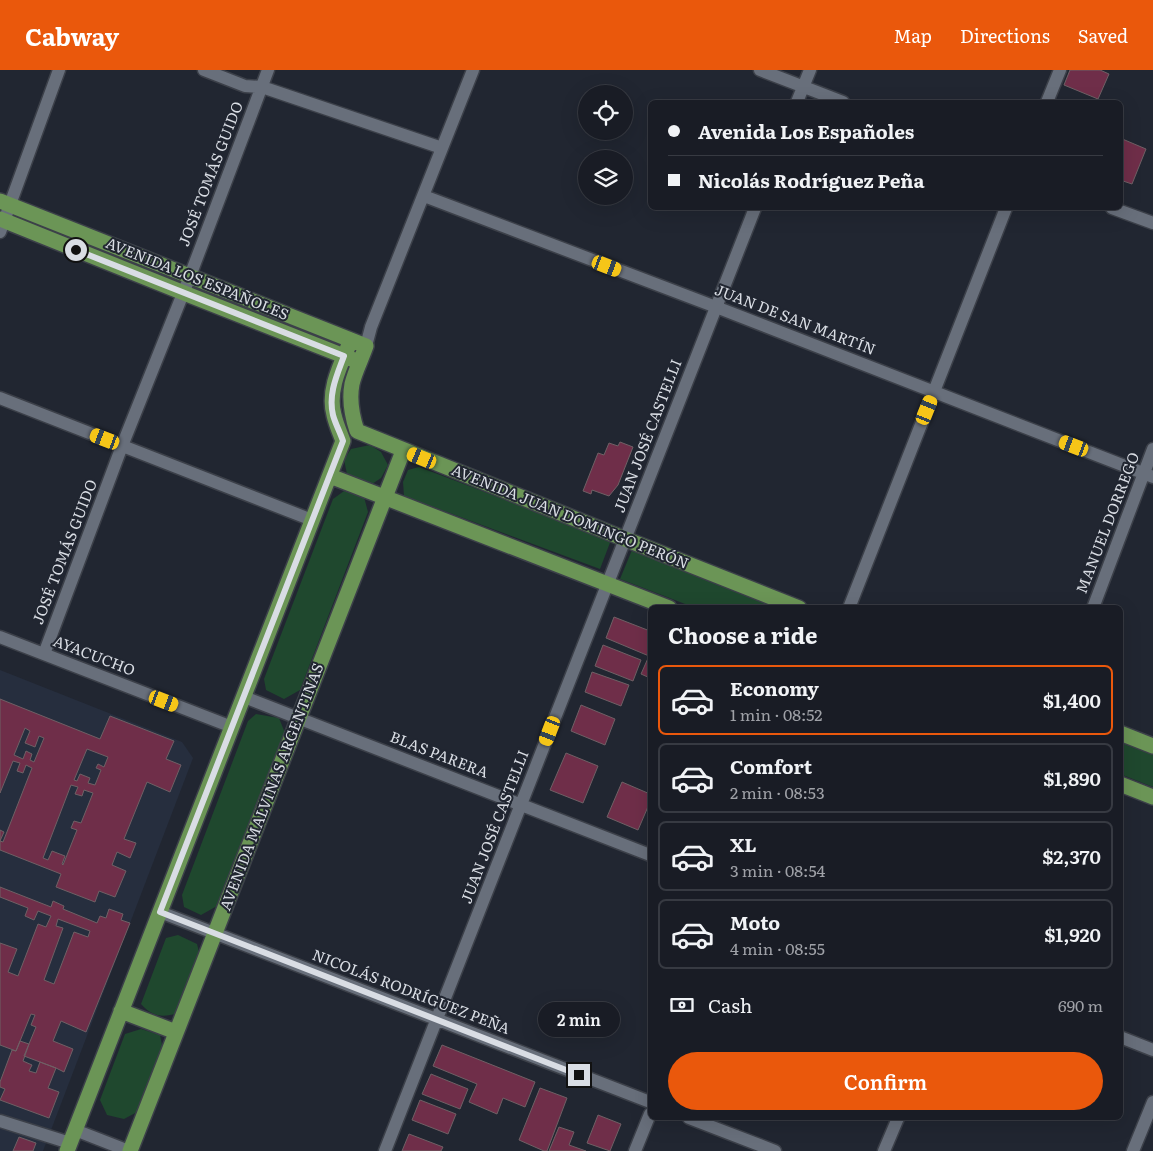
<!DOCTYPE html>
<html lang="en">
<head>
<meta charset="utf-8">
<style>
	body { margin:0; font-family:Literata,serif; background:#22252d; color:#f1f3f6; height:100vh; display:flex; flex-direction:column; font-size:19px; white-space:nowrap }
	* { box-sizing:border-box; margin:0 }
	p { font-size:16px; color:#9fa1a7 }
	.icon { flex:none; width:28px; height:28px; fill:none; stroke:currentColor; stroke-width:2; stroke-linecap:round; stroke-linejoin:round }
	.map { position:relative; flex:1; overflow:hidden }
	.details { position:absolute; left:648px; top:535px; width:475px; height:515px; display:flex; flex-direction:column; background:#191c25; border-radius:8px; box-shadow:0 5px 20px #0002,0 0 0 1px #373a42 }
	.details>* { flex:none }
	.top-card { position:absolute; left:648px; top:30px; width:475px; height:110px; border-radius:8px; box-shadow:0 5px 20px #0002,0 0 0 1px #373a42; display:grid; align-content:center; height:110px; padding:0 20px; background:#191c25 }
	.controls { position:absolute; left:578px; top:15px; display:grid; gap:10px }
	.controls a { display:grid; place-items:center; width:55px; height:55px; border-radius:50%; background:#191c25; box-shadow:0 5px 20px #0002,0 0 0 1px #373a42; font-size:25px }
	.end { position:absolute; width:22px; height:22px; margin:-11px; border:6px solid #d9dde4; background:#111; box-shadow:0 0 0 2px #111 }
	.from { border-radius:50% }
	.bubble { position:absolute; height:35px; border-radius:18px; background:#191c25; box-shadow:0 5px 20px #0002,0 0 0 1px #373a42; font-size:16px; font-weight:600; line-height:35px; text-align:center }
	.car { position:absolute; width:15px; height:30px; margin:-15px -8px; border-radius:6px; box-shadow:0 0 4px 1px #0007; background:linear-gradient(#f5c518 24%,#345 0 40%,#f5c518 0 76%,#345 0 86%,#f5c518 0) }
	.top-card b { display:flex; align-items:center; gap:18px; height:48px; font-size:19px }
	.top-card b+b { border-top:1px solid #373a42 }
	.top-card i { width:12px; height:12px; background:#f1f3f6 }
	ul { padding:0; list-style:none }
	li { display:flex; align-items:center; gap:15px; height:70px; margin:0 10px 8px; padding:0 10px; border:2px solid #373a42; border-radius:8px }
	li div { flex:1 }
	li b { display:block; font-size:19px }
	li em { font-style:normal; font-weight:600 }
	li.active { border-color:#ea580c }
	li>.icon { width:45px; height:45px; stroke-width:1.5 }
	h2 { padding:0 20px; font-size:22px; line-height:60px }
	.pay { display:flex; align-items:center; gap:12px; height:55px; padding:0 20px; font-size:19px }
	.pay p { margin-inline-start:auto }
	.action { display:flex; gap:10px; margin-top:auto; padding:10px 20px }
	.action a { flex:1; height:58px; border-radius:30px; background:#ea580c; color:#fff; font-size:20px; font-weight:600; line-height:58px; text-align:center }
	header { display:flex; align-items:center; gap:30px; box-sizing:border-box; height:70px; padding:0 25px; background:#ea580c; color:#fff }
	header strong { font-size:24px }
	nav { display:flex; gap:28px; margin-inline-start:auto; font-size:18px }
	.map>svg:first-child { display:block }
	.built { fill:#262e3e }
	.green { fill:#1f482e }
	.building { fill:#6f2e49; stroke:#6f6065; fill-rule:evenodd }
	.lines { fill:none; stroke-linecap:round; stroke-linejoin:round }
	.minor-casing { stroke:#3c4049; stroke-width:15 }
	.major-casing { stroke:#3c4049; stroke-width:18 }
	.minor { stroke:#686f7b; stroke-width:12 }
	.major { stroke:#6b9556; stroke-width:15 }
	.route { stroke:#d9dde4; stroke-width:6 }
	.labels { text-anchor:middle; stroke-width:4; stroke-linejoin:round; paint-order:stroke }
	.street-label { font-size:15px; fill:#d9dde4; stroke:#212631 }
</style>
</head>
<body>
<header>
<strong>Cabway</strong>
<nav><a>Map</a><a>Directions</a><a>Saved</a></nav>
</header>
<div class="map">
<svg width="1153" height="1081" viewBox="0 0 1153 1081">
	<rect width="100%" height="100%" fill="#212631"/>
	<path class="built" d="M0,600l182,72 11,16 -150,393h-43z"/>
	<path class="green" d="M18,145l162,62 -2,5 -162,-62z
		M198,216l133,52 -3,6 -132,-53z
		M370,375l11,7 7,13 -7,13 -9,6 -18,-4 -7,-6 -3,-14 7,-11z
		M419,397l192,73 -11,29 -196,-73 -1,-14 5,-12z
		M344,421l20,6 4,15 -68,178 -16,9 -18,-9 -2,-11 69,-180z
		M632,480l148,57h-87l-73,-28z
		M256,644l23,4 6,15 -68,173 -16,9 -17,-8 -2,-12 66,-174z
		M1120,670l33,13v34l-33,-13z
		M178,865l19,9 3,12 -22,57c-16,5 -25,4 -37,-9l25,-66z
		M141,959l19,6 3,15 -24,61 -15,8 -17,-4 -7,-15 25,-66z"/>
	<path class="building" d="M1070,0h30l9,4 -11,25 -34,-14z
		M1120,68l26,11 -14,35 -12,-4z
		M620,372l13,5 -15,38 -9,11 -17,-6 -1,4 -8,-3 15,-38 6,2 5,-12 9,3z
		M614,547l36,14v47l-9,-4 8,-18 -43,-18z
		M603,575l38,15 -8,21 -38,-15z
		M592,602l37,13 -8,21 -36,-14z
		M0,629l100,40 10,-23 64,25 -8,18 15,6 -11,27 -23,-10 -23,57 12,4 -6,15 -13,-6 -5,13 14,6 -11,26 -16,-6 -4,11 -39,-15 5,-13 -61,-24v-20l4,2 -4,9 3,1 29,-74 -6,-3 -3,8 -6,-2 3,-8 -7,-2 -13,32zM25,658l5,3 -5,12 10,4 4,-11 5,2 -10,24 -4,-2 2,-6 -6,-3 -3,8 -9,-4zM87,679l21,8 -4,10 -6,-3 -2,4 5,2 -6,15 -7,-2 2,-5 -10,-4 -3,7 -3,-1zM71,715l7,2 -3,7 7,2 2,-6 9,3 -12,30 -7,-2 -3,7 6,2 -14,35 -1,-1 3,-8 -13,-5 -4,9 -5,-2z
		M581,635l34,14 -10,26 -34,-14z
		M566,683l32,13 -15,37 -33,-13z
		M622,712l28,12v8l-12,28 -31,-13z
		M0,817l51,20 2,-6 11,5 -1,3 34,14 3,-7 6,2 3,-9 14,5 -2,6 9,3 -44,109 -25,-11 -8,20 20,8 -9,23 -8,-4 -32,-12 12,-29 -5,-2 4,-10 -4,-1 -15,37 -16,-6v-102l17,6 -9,23 10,4 20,-52 8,3 5,-11 -13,-5 -4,9 -9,-4 3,-8 -28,-11zM58,849l32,12 -2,6 -14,-5 -20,52 -10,-4 19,-52 -7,-2z
		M20,971l9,3 -6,17 9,4 -3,6 7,2 4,-11 16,6 -8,20 11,4 -10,26 -49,-18 5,-11 -5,-2v-5l12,-32 4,1z
		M442,975l93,37 -10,25 -22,-9 -6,16 -28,-12 8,-18 -44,-18z
		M431,1004l37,15 -8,20 -38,-15z
		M540,1018l27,10 -20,53h-3l-25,-11z
		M420,1030l36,14 -8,20 -36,-14z
		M598,1045l23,9 -11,27 -23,-8z
		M559,1057l15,5 -5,13 17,6h-37z
		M409,1064l34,13 -2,4h-39z
		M19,1067l17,6 -3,8h-20z"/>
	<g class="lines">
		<g class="minor-casing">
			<path id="minor" d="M204,0l41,16 17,1 180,61
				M760,0l83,32
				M797,32l13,-32
				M1047,32l13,-32
				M424,126l292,111 437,170
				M1112,138l41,15
				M0,162l59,-162
				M366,276l5,-19 102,-257
				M0,328l312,122
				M849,538l157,-400
				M1093,538l60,-159
				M0,567l232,90
				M44,584l78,-208 68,-170 78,-206
				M244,627l406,158
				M160,842l490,190
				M1120,967l33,13
				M689,1048l86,33
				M0,1051l70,22
				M75,1060l54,21
				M385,1081l370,-943
				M635,1081l15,-37
				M884,1081l14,-33
				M1133,1081l20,-49"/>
		</g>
		<g class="major-casing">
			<path id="major" d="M0,131l366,145c-4,12 -11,25 -14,38 -3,16 0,32 5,47l268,108 174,69
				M0,149l184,74 170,67
				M330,406l339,132
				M1120,663l33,13
				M1120,714l33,13
				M121,941l55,21
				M67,1081l276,-710c-3,-8 -7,-17 -9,-26 -7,-25 7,-51 17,-75
				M130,1081l273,-700"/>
		</g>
		<use href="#minor" class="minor"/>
		<use href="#major" class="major"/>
	</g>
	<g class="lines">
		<path class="route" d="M76,180l268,106c-7,19 -16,38 -11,59 2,8 7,17 10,26l-183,471 419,163"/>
	</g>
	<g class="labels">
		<g class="street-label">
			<text transform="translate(211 104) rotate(-69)" y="5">JOSÉ TOMÁS GUIDO</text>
			<text transform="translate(197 209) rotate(22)" y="5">AVENIDA LOS ESPAÑOLES</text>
			<text transform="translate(795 250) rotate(21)" y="5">JUAN DE SAN MARTÍN</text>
			<text transform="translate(648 366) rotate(-69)" y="5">JUAN JOSÉ CASTELLI</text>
			<text transform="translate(570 447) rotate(22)" y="5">AVENIDA JUAN DOMINGO PERÓN</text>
			<text transform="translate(1108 453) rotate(-69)" y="5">MANUEL DORREGO</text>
			<text transform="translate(65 482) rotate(-69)" y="5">JOSÉ TOMÁS GUIDO</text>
			<text transform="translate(94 586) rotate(21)" y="5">AYACUCHO</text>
			<text transform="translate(439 685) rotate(21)" y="5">BLAS PARERA</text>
			<text transform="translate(272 717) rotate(-69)" y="5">AVENIDA MALVINAS ARGENTINAS</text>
			<text transform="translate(495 757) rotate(-69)" y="5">JUAN JOSÉ CASTELLI</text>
			<text transform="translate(411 922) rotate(21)" y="5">NICOLÁS RODRÍGUEZ PEÑA</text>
		</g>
	</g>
</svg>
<div class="controls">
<a><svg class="icon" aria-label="locate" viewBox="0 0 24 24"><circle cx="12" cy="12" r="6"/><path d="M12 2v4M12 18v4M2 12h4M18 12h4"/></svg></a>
<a><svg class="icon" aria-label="layers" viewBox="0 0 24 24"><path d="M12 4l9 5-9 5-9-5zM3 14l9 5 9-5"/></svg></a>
</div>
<i class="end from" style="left:76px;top:180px"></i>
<i class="end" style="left:579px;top:1005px"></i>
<div class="bubble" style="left:538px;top:932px;width:82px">2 min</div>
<i class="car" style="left:607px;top:196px;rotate:111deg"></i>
<i class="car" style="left:927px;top:340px;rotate:22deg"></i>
<i class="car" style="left:105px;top:369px;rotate:291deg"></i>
<i class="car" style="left:1074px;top:376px;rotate:291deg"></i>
<i class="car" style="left:422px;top:388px;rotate:292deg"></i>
<i class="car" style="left:164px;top:631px;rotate:111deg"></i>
<i class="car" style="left:550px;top:661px;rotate:201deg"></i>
<div class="top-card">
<b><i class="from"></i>Avenida Los Españoles</b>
<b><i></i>Nicolás Rodríguez Peña</b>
</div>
<section class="details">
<h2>Choose a ride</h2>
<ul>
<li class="active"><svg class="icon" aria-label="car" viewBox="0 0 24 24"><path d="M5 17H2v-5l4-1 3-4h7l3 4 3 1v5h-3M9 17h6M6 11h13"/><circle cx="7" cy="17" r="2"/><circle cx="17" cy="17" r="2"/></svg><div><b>Economy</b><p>1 min · 08:52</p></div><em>$1,400</em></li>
<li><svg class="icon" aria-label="car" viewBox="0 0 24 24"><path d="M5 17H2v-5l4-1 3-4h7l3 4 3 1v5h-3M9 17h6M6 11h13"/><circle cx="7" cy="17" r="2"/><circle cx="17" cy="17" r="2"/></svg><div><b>Comfort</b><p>2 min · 08:53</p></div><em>$1,890</em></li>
<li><svg class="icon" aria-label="car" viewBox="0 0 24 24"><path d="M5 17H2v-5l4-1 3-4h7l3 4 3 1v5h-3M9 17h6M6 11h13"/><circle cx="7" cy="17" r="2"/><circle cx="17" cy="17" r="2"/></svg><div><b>XL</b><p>3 min · 08:54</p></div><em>$2,370</em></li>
<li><svg class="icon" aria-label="car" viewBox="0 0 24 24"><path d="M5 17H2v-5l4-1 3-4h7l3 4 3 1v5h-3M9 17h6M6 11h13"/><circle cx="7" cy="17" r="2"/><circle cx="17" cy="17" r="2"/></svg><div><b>Moto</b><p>4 min · 08:55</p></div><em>$1,920</em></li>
</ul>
<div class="pay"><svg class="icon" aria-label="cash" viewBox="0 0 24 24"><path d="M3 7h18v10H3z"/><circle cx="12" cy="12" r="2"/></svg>Cash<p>690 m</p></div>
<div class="action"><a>Confirm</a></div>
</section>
</div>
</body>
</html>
